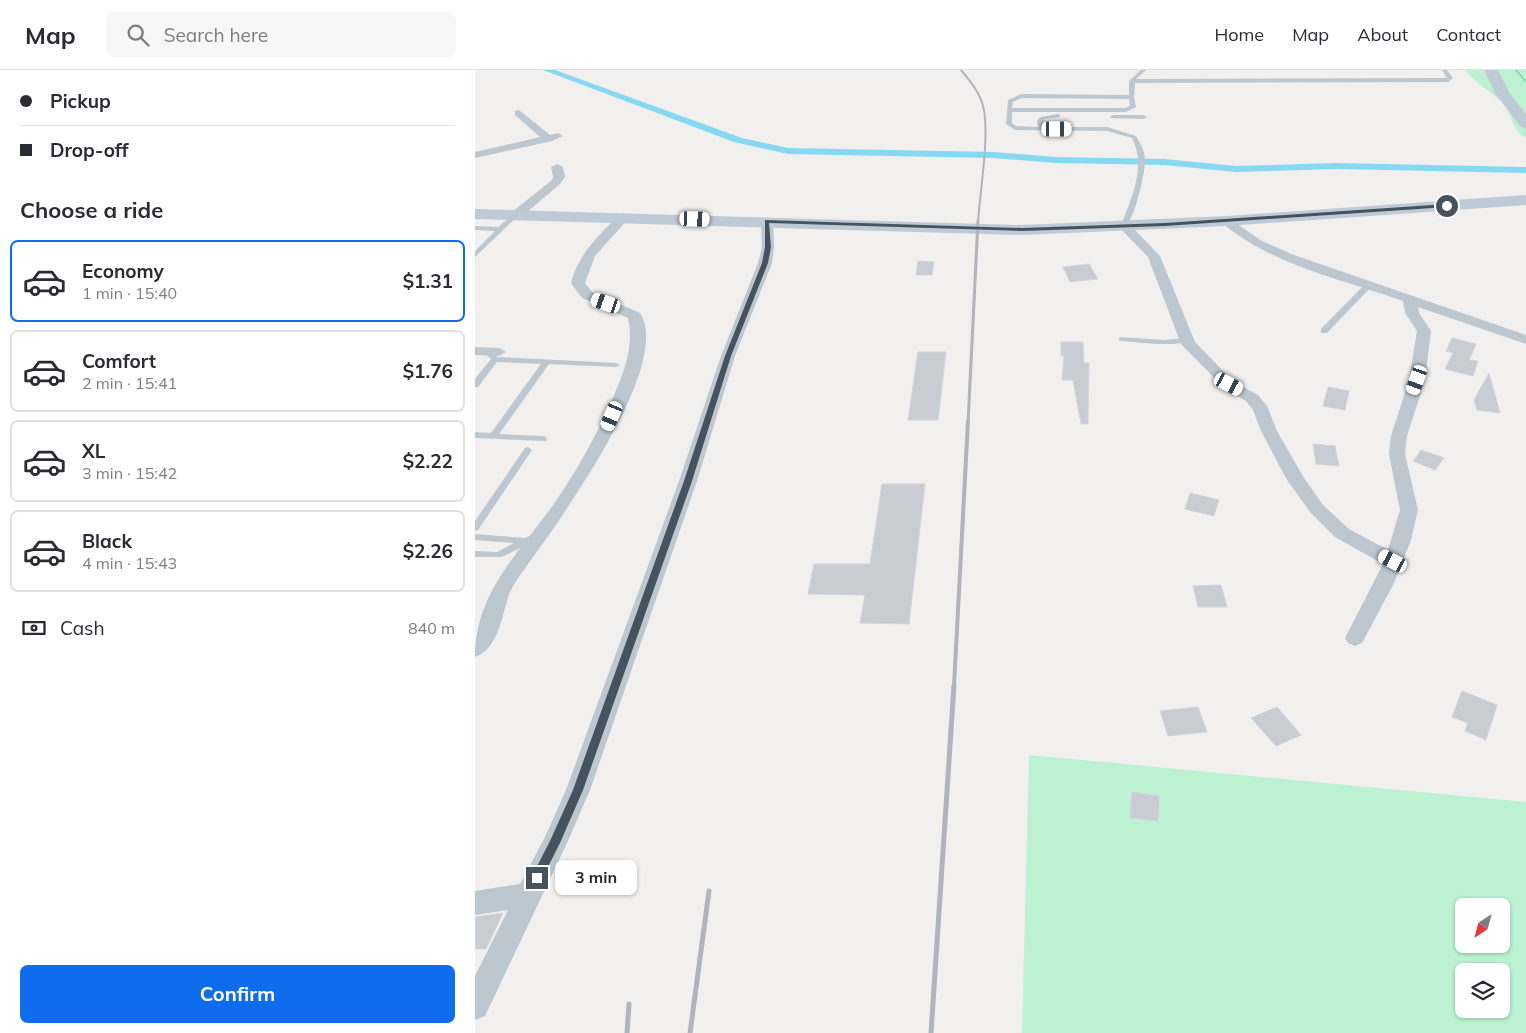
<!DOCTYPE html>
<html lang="en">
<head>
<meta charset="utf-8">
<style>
	body { margin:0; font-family:Mulish,sans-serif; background:#f7f7f7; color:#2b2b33; height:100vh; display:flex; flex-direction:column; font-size:19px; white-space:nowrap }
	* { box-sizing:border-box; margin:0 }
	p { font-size:16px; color:#7c7c81 }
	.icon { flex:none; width:28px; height:28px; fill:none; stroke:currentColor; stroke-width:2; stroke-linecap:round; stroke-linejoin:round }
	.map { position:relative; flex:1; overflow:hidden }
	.panel { display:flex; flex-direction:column; background:#fff; width:475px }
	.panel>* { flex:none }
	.banner { display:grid; align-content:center; height:110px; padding:0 20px; background:#fff }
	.needle { width:32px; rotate:216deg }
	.fabs { position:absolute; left:980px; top:828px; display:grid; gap:10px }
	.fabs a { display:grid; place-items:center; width:55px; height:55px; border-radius:8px; background:#fff; box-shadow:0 1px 4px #0004; font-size:25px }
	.end { position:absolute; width:22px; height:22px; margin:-11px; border:6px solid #46535e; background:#fff; box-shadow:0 0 0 2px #fff }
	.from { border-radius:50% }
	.bubble { position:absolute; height:35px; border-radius:8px; background:#fff; box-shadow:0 1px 4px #0004; font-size:16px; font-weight:700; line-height:35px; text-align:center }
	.car { position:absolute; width:15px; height:30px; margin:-15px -8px; border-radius:6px; box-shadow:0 0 4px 1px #0007; background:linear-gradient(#fff 24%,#345 0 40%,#fff 0 76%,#345 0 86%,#fff 0) }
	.banner b { display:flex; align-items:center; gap:18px; height:48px; font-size:19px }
	.banner b+b { border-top:1px solid #e1e1e2 }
	.banner i { width:12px; height:12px; background:#2b2b33 }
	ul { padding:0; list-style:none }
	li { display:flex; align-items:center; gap:15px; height:82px; margin:0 10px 8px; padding:0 10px; border:2px solid #e1e1e2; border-radius:8px }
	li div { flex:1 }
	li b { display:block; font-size:19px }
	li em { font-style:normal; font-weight:700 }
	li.active { border-color:#0e6ced }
	li>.icon { width:45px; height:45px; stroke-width:1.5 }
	h2 { padding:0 20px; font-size:22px; line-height:60px }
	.pay { display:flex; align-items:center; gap:12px; height:55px; padding:0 20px; font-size:19px }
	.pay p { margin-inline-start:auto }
	.primary-button { display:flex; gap:10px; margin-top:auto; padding:10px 20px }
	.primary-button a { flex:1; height:58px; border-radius:8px; background:#0e6ced; color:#fff; font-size:20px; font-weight:700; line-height:58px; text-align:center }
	header { display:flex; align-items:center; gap:30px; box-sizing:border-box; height:70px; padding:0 25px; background:#fff; border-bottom:1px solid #e1e1e2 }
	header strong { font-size:24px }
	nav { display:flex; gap:28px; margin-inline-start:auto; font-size:18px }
	.search { width:350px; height:45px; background:#f7f7f7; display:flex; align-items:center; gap:12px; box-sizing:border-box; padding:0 18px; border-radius:8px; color:#7c7c81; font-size:19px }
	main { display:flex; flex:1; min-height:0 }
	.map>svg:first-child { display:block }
	.green { fill:#bcf2d1; fill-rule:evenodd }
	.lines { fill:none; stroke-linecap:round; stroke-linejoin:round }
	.canal { fill:#86d9f1; fill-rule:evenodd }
	.building { fill:#c9ccd2; stroke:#d3d5db }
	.path { stroke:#71d2a4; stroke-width:2; stroke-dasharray:2 1; stroke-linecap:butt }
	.service { fill:#bcc7cf; fill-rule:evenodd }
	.minor { fill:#bcc7cf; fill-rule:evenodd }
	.secondary { fill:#bfcad7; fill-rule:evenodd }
	.rail-far3 { stroke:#b1b4ba; stroke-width:2 }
	.rail-far2 { stroke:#b1b4ba; stroke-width:3 }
	.rail-far1 { stroke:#b1b4ba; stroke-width:4 }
	.rail { stroke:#b1b4ba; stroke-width:5 }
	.route { fill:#46535e }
</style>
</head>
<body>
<header>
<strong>Map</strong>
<div class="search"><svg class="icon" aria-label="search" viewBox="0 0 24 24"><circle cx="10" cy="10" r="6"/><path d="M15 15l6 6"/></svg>Search here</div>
<nav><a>Home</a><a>Map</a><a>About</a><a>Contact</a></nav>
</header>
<main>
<section class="panel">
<div class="banner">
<b><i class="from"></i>Pickup</b>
<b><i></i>Drop-off</b>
</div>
<h2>Choose a ride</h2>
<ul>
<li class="active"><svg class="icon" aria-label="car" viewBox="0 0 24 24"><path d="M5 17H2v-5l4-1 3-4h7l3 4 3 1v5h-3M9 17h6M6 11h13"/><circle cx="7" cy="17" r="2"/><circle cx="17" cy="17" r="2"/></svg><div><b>Economy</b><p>1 min · 15:40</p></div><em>$1.31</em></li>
<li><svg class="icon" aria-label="car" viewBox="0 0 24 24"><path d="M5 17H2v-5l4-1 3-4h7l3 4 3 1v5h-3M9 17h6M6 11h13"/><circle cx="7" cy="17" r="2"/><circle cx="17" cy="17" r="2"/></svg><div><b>Comfort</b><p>2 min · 15:41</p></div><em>$1.76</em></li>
<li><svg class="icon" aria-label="car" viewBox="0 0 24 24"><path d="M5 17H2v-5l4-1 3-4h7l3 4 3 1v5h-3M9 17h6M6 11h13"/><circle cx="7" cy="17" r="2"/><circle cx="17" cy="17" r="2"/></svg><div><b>XL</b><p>3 min · 15:42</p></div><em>$2.22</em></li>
<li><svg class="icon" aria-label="car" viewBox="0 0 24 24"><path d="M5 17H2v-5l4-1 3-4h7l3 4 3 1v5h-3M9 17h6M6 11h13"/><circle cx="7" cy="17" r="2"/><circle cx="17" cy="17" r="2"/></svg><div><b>Black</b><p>4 min · 15:43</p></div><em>$2.26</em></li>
</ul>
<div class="pay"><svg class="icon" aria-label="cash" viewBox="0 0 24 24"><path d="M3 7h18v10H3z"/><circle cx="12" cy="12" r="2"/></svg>Cash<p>840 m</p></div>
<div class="primary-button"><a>Confirm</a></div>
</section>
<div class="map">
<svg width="1051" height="963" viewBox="0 0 1051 963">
	<rect width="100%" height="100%" fill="#f2efef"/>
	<path class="green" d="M990,0h61v68c-14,-8 -13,-22 -22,-33 -11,-13 -28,-21 -39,-35z
		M554,685l497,47v231h-504zM989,836h37v38h-37zM989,901h37v38h-37z"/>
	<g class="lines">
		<path class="canal" d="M68,0h12l187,68 46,10 206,4 62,5 108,2 72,7 101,-3 189,4v6l-189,-4 -101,3 -72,-7 -108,-2 -62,-5 -206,-4 -54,-12z"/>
	</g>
	<path class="building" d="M443,191l16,1 -2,13h-16z
		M614,194l9,15 -28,3 -7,-15z
		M977,268l24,6 -7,16 9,1 -5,15 -28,-7 8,-16 -7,-2z
		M586,272h22l1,21h5l-1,61h-7l-8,-44h-11l2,-24h-3z
		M443,282h28l-8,68h-30z
		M1014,303l11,40 -23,-3 -3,-10z
		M853,317l21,4 -4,19 -22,-4z
		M838,374l22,2 4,20 -23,-2z
		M946,380l23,8 -9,12 -22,-9z
		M407,414h43l-16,140 -49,-1 5,-28 -57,-1 6,-30h56z
		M715,423l29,7 -5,16 -29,-7z
		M746,515l6,22h-29l-5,-21z
		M987,621l35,14 -11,35 -21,-9 3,-8 -16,-6z
		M723,637l9,25 -39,4 -8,-25z
		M802,637l24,28 -25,11 -25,-28z
		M657,722l27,4 -1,25 -28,-3z
		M28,843l-17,36h-11v-32z"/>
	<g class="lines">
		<path class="path" d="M1041,0l10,12"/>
		<path class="service" d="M666,0h5l-10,9 311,-1 -5,-8h5l6,8 -5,4 -313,1 -1,14 2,10 -10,5h-114v11l4,3 22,1 -1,-6 3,-4 18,-3 2,1v2l-16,2 -1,8h64l29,9c4,7 8,13 9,22 1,13 -11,64 -21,70l-3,-2c10,-28 26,-59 11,-88l-25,-7 -92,-1 -9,-6 2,-24 13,-6 108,1v-14zM547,28l107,1 1,7 -5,2h-113l1,-6z
			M638,45h31l3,2 -3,2 -33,-1 -1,-1z
			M39,144l5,1 -44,42v-6l20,-20 -20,-1v-4l23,1z
			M891,213l7,2 -46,48h-6v-4z
			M644,267l46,3 21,-2 4,2c-12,8 -52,2 -68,1h-3z
			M10,280h6l6,7 119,6 4,2 -4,2 -67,-3 -50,70 44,2 3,1 1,2 -1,2 -71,-3v-6l16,1 50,-69 -44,-2 -19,25h-3v-8l16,-20 -7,-7z
			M53,377l4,3 -54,80 -3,1v-10l50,-73z
			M62,463l3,1 2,2 -2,2 -38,19h-27v-6l22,1 17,-9 -39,-3v-6l50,4z"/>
		<path class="minor" d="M44,40l31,25 8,-2 5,3 -11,5 -77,17v-6l65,-15 -25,-22v-4z
			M82,94l6,3 2,10 -5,7 -40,34h-8l-2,-3 2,-3 40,-32 1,-3 -2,-10z
			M149,143l6,4 -35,39 -10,27 7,9 48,21c34,51 -83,211 -114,254 -6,8 -12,16 -16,25 -8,21 -11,57 -35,65 0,-64 44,-104 78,-152 24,-34 45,-72 61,-110 11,-25 20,-50 14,-77l-46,-20 -11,-15c7,-29 28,-48 49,-69z
			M292,147l6,4 1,26 -2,16 -37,93 -38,125 -107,309 -23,53 -82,173 -10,4v-44l33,-66 -33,5v-24l45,-7 25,-47 21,-47 113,-309 42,-125 37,-93 4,-16 -1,-26z
			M752,147l35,24 32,14 232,80v9l-108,-37 1,6 12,18 -6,49 -18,56 -2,18 13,56 -7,30 -17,43 -32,60 -7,3 -7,-3 -3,-5 38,-74 -48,-27 -24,-24 -24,-33 -26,-49 -8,-21 -7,-9 -22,-13 -43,-44 -33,-87 -30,-31 6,-4 4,1 32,33 35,86 39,40 24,13 9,11 10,25 27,47 19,27 26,24 39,21 12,-40 -11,-56 2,-18 18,-56 8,-49 -12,-18 -2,-12c-62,-22 -128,-35 -180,-77l-2,-3z
			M0,277l24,1 7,4 -7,4 -24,-1z"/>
		<path class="secondary" d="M1009,0h14l11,22 17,22v15l-5,-2 -26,-34z
			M1051,125v10l-299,21 -205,9 -547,-16v-10l547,16 205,-9z"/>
		<path class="rail-far3" d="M486,0c10,12 20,24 23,40 5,30 -4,81 -6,112"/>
		<path class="rail-far2" d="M493,353l10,-202"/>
		<path class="rail-far1" d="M479,616l14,-265"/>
		<path class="rail" d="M152,963l2,-29
			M215,963l19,-142
			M456,963l23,-348"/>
	</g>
	<path class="route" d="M972,134l1,3 -283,19 -143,5 -253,-8 2,24 -3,16 -37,93 -39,125 -109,309 -23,53 -19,38h-8l-2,-3 19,-37 23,-51 111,-309 41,-125 37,-93 3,-16v-27l257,8 143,-5z"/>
</svg>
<div class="fabs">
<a><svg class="needle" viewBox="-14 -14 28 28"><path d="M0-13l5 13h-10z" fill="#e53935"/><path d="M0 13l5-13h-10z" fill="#7c7c81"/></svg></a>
<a><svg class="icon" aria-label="layers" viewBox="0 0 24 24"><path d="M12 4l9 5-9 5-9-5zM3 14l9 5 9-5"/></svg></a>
</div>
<i class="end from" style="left:972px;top:136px"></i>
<i class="end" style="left:62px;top:808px"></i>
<div class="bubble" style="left:80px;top:790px;width:82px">3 min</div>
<i class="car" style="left:582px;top:59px;rotate:90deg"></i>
<i class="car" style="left:220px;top:149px;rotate:92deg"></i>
<i class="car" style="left:131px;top:233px;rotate:289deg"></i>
<i class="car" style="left:942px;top:310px;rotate:200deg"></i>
<i class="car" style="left:754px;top:314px;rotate:117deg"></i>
<i class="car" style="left:137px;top:346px;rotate:203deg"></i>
<i class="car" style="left:918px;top:491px;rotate:297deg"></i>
</div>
</main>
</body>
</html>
